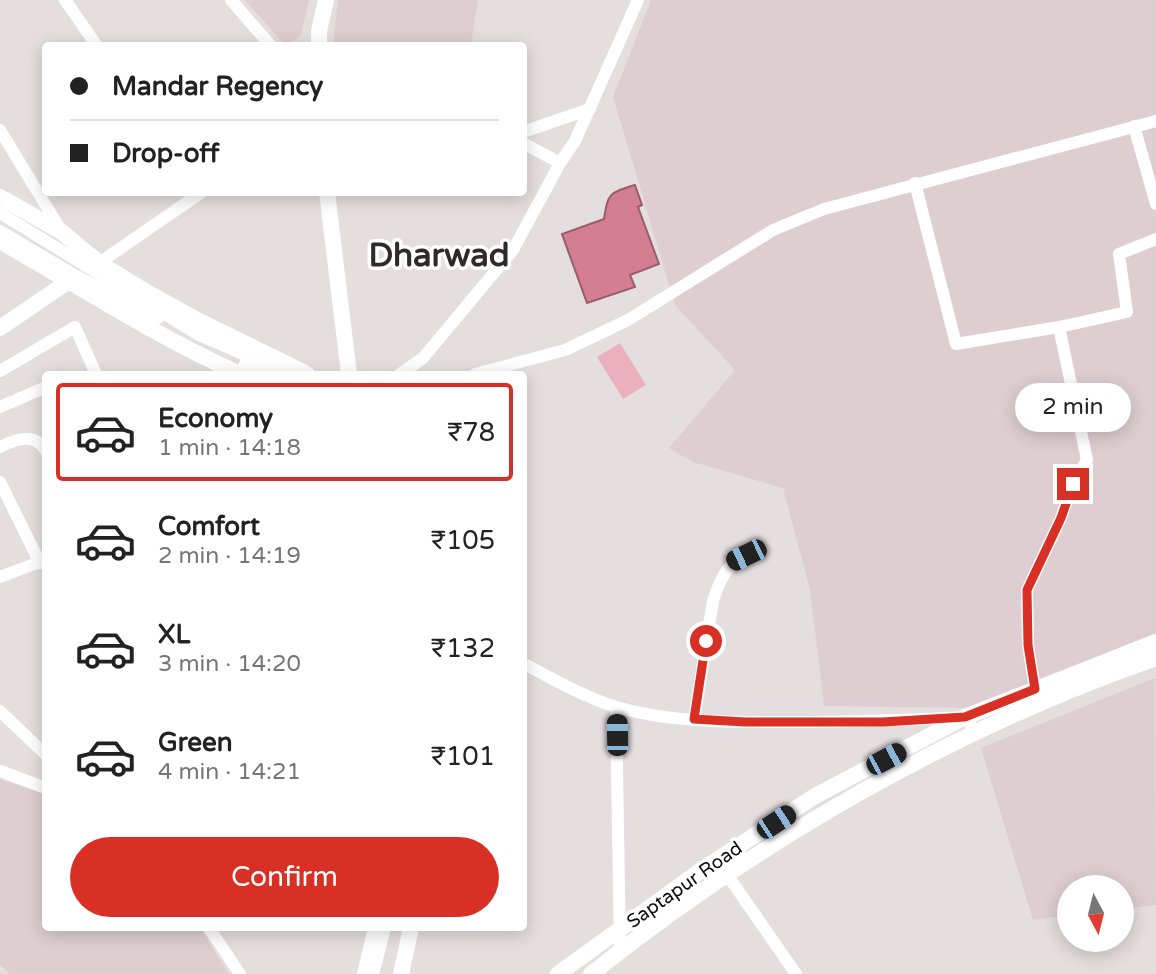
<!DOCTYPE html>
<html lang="en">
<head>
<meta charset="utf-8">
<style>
	body { margin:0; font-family:"Varela Round",sans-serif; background:#f2f2f2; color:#222; height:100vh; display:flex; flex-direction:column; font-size:26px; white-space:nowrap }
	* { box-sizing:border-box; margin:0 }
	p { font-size:23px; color:#767676 }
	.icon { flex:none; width:38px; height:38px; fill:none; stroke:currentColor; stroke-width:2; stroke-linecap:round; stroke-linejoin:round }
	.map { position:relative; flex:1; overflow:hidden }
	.sheet { position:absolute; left:42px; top:371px; width:485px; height:560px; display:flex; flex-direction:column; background:#fff; border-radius:7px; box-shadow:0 4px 18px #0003 }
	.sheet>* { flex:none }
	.top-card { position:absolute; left:42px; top:42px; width:485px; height:154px; border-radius:7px; box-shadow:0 4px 18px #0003; display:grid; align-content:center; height:154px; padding:0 28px; background:#fff }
	.needle { width:46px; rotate:173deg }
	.fabs { position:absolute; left:1057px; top:875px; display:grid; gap:14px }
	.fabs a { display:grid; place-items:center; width:77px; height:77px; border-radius:50%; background:#fff; box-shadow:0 4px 18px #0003; font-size:35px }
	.end { position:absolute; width:32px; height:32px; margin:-16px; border:9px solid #d93025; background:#fff; box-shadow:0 0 0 4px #fff }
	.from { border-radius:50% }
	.bubble { position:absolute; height:49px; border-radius:24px; background:#fff; box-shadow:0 4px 18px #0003; font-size:23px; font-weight:600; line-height:49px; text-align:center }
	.car { position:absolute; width:21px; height:42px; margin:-21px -10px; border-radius:9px; box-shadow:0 0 5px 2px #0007; background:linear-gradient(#222 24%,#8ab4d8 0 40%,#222 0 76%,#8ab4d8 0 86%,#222 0) }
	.top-card b { display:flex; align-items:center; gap:24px; height:66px; font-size:26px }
	.top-card b+b { border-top:2px solid #e0e0e0 }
	.top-card i { width:18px; height:18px; background:#222 }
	ul { padding:12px 0 0; list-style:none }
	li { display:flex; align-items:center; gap:21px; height:98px; margin:0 14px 10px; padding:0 14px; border:4px solid transparent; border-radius:7px }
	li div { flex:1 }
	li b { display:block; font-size:26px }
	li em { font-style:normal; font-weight:600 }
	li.current { border-color:#d93025 }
	li>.icon { width:63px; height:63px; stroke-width:1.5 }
	.action { display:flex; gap:14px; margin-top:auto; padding:14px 28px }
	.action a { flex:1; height:80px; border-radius:42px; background:#d93025; color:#fff; font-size:28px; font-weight:600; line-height:80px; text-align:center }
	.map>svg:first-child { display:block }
	.built { fill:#deced1 }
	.green { fill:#ebb0bd }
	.water { fill:#d47e93; stroke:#985c6a; stroke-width:2 }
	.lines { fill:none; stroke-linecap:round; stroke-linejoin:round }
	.minor { stroke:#fff; stroke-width:12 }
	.major { stroke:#fff; stroke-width:16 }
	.route { stroke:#d93025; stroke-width:9 }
	.labels { text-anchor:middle; stroke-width:7; stroke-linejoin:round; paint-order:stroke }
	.street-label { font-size:19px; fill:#0d0b0b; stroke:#fff }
	.town-label { font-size:33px; font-weight:bold; fill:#2f292a; stroke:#fff }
</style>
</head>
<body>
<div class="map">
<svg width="1156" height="974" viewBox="0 0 1156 974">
	<rect width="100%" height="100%" fill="#e5dedf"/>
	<path class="built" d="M245,0h64l-8,35 -13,10h-3z
		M338,0h140l-7,45h-138z
		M651,0h505v633l-185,75 -147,-2 -14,-116 -27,-102 -90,-26 -24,-14 66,-78 -60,-65 -62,-208z
		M1155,678l1,227 -34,4v-22h-53v28l-36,5 -52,-172z
		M0,779l45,15 1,134h154l29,46h-220l-9,-10z"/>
	<path class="green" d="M620,343l26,42 -23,14 -26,-42z"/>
	<path class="water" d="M635,185l7,20 -4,2 21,57 -29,11 5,12 -48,16 -25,-69 42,-15c4,-26 5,-26 31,-34z"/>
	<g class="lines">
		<path class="minor" d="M65,0l32,46
			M231,0l40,46
			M1134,126l22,78
			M0,130l62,102
			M523,132l67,-23
			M523,143l37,20
			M915,183l41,161 103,-17 68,-15 -8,-58 37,-15
			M0,213l197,121 92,40
			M0,231l71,42 87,45
			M99,263l103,-71
			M245,364l22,10
			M0,371l75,-44 21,47
			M400,374l23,-16 90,-108 47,-87 15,-22 63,-141
			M475,374l90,-24 63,-30 145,-90 51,-21 332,-88
			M0,407l46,-20
			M0,447c16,-8 35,-15 46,4
			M0,482l40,81
			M0,577l45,-17
			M523,663c27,15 67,37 97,45 54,15 113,14 169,14 59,0 117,-2 176,-5l10,14
			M1035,689l-7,-44 -1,-55 34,-72 12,-34 14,-24 -28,-133
			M616,707l4,244
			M0,711l46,44
			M694,719l19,-118c7,-22 15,-40 38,-47
			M0,771l46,17
			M717,860l79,114
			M209,928l31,46
			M373,974l12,-46"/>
		<path class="major" d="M319,46v-15l7,-31
			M327,192l22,182
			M0,197l62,35 37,31 51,31 49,27 108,53
			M0,241c80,46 156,95 240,133
			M0,328l69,-47
			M365,974l11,-46
			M401,974l10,-46
			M558,974l142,-103 115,-75 150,-79 191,-75
			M591,974c169,-134 361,-245 565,-316"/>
	</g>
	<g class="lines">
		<path class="route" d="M706,641l-12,78 51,3h138l82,-5 70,-28 -7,-44 -1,-55 34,-72 12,-34"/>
	</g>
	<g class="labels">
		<g class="street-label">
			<text transform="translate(684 884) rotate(-35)" y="7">Saptapur Road</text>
		</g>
		<g class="town-label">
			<text x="439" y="266">Dharwad</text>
		</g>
	</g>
</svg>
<div class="fabs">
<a><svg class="needle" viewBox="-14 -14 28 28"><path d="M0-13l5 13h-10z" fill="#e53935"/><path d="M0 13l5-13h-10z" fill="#767676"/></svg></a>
</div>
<i class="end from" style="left:706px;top:641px"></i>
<i class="end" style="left:1073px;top:484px"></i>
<div class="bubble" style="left:1015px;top:383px;width:116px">2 min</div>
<i class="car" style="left:746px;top:555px;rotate:244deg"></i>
<i class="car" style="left:617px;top:735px;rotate:359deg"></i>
<i class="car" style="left:886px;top:759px;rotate:62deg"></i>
<i class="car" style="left:776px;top:822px;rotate:57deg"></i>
<div class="top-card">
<b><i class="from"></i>Mandar Regency</b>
<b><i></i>Drop-off</b>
</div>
<section class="sheet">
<ul>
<li class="current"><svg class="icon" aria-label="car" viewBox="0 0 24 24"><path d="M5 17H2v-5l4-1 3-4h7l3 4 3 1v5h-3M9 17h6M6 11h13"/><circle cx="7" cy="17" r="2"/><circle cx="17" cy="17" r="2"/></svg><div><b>Economy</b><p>1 min · 14:18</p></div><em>₹78</em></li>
<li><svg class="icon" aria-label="car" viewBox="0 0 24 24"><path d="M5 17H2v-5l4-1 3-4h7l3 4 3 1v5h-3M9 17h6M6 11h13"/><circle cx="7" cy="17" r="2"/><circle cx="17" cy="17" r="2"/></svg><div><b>Comfort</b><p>2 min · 14:19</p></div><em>₹105</em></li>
<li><svg class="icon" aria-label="car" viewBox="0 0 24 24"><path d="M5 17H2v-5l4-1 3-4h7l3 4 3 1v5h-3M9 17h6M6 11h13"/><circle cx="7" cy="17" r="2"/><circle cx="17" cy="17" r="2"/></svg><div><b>XL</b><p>3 min · 14:20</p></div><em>₹132</em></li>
<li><svg class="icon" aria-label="car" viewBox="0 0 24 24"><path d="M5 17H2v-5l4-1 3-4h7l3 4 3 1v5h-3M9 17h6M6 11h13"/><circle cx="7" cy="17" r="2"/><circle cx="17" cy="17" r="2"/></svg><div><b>Green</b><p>4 min · 14:21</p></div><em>₹101</em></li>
</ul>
<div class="action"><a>Confirm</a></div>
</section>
</div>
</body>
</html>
